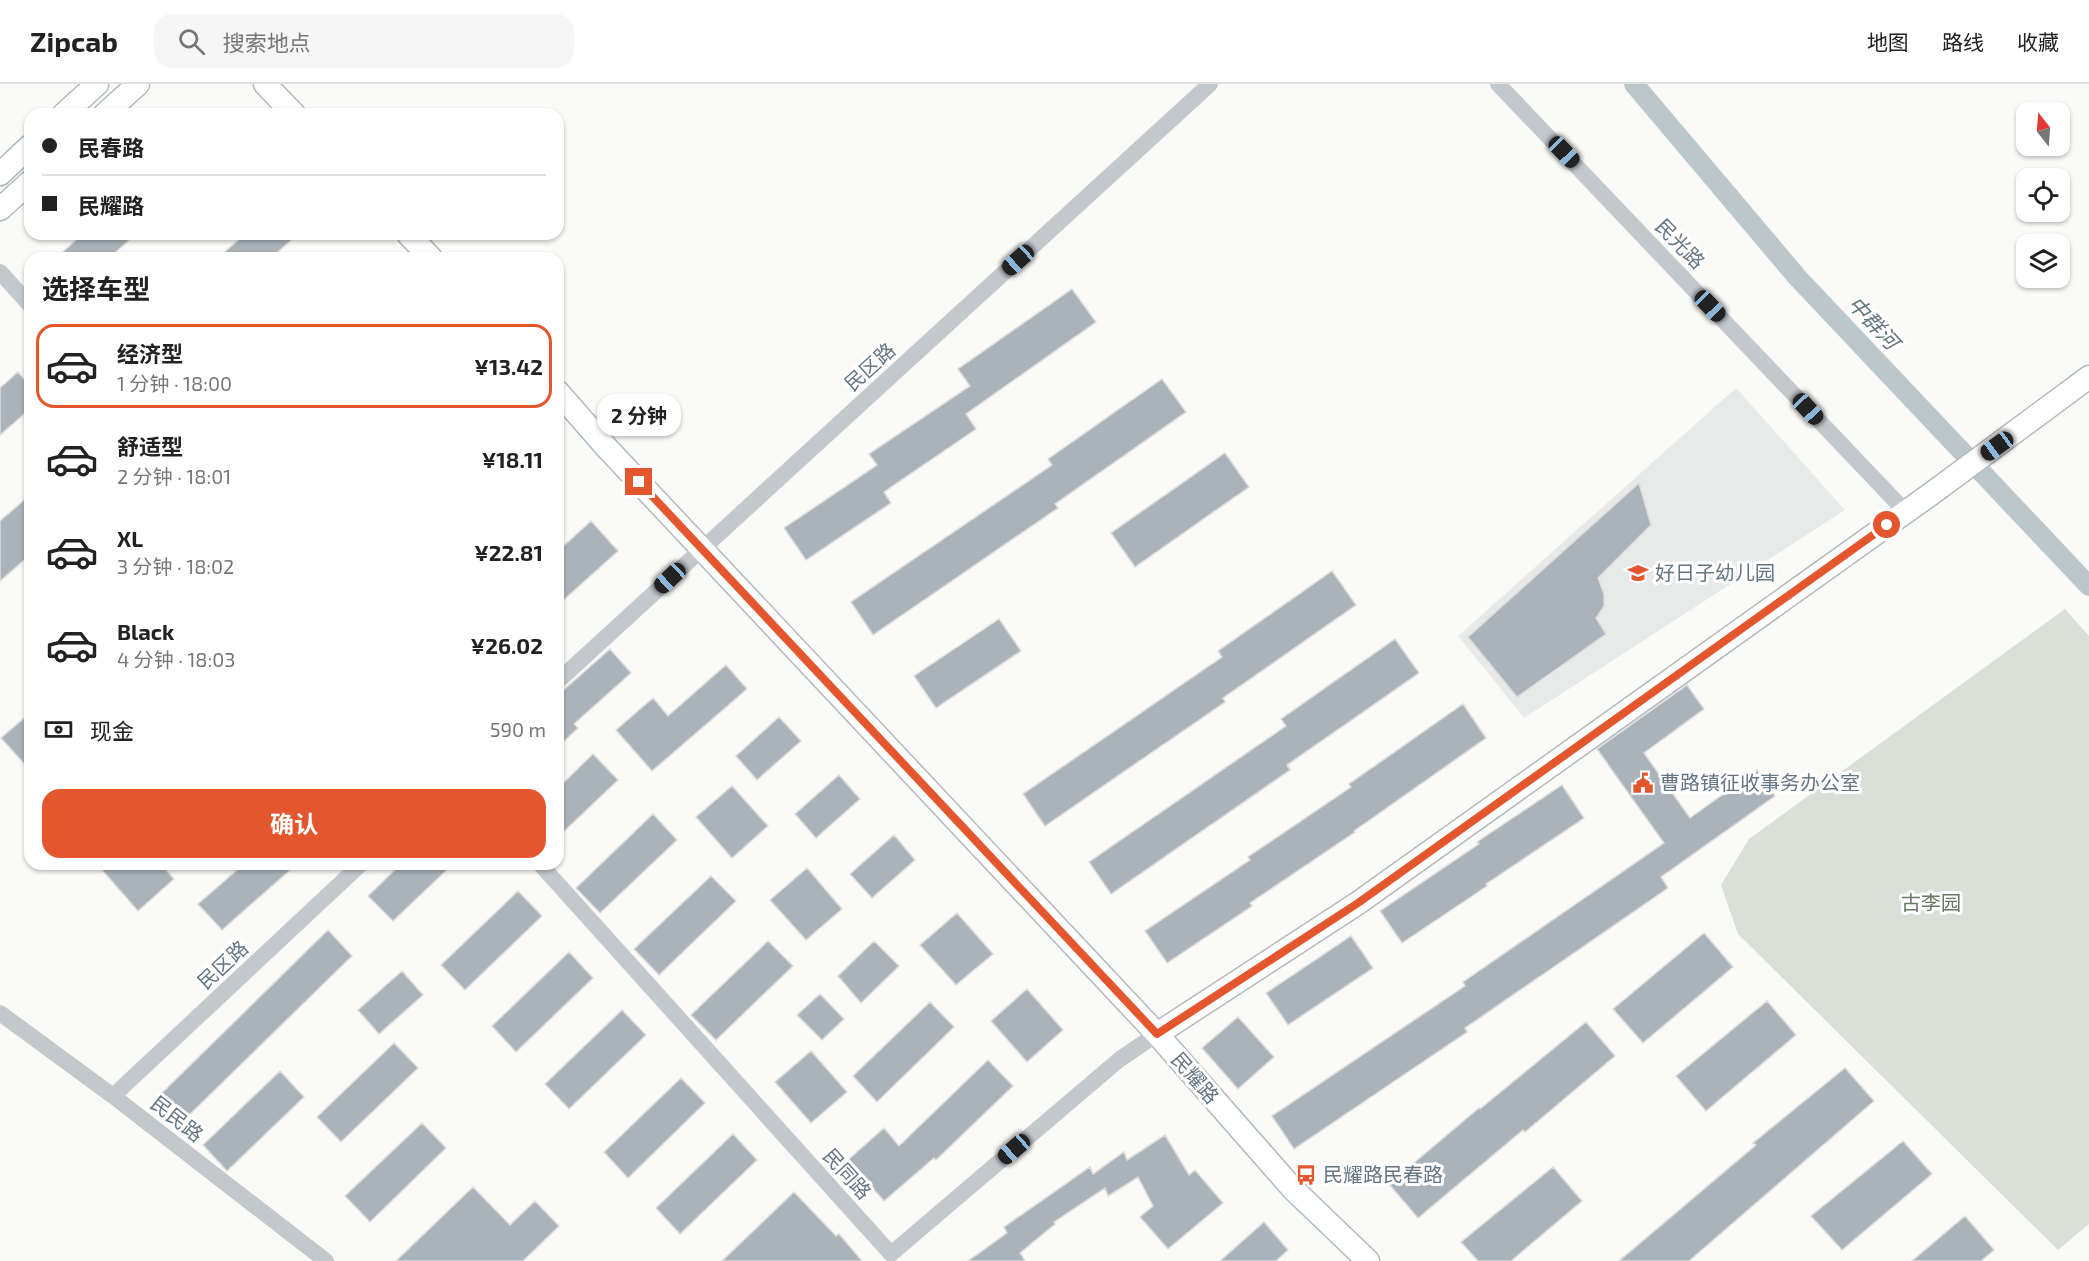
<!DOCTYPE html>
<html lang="zh">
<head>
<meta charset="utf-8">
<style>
	body { margin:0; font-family:"Exo 2","Noto Sans SC",sans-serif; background:#f6f6f6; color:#222; height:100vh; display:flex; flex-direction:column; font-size:22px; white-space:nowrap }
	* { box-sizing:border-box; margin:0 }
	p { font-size:20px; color:#767676 }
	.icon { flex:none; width:33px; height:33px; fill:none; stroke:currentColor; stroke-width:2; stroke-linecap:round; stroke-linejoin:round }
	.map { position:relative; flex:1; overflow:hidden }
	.sheet { position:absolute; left:24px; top:168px; width:540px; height:618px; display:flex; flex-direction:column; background:#fff; border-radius:18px; box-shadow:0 2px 4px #0004 }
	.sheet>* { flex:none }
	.top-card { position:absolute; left:24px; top:24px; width:540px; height:132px; border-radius:18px; box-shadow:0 2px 4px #0004; display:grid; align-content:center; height:132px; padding:0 18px; background:#fff }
	.needle { width:39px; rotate:343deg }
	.controls { position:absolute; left:2016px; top:18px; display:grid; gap:12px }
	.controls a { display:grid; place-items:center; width:54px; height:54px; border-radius:12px; background:#fff; box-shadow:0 2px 4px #0004; font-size:30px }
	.end { position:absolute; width:27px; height:27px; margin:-14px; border:8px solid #e4572e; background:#fff; box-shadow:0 0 0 3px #fff }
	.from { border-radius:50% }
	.bubble { position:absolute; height:42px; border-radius:18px; background:#fff; box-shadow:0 2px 4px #0004; font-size:20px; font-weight:700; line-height:42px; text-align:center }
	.car { position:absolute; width:18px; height:36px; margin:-18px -9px; border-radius:8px; box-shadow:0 0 4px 2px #0007; background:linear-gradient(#222 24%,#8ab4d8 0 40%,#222 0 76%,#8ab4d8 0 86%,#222 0) }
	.top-card b { display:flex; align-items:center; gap:21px; height:57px; font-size:22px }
	.top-card b+b { border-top:2px solid #e0e0e0 }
	.top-card i { width:15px; height:15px; background:#222 }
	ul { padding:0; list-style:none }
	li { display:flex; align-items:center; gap:18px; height:84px; margin:0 12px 9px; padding:0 6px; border:3px solid transparent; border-radius:18px }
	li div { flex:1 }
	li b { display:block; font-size:22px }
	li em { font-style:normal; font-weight:700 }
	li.current { border-color:#e4572e }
	li>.icon { width:54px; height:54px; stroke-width:1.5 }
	h2 { padding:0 18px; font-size:27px; line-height:72px }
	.pay { display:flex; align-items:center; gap:15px; height:66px; padding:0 18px; font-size:22px }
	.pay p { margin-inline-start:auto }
	.action { display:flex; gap:12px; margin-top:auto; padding:12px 18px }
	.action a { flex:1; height:69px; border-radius:18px; background:#e4572e; color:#fff; font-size:24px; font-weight:700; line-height:69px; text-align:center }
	header { display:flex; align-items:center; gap:36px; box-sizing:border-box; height:84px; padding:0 30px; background:#fff; border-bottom:2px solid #e0e0e0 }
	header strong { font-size:28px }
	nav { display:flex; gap:33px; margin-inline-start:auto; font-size:21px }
	.search { width:420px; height:54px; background:#f6f6f6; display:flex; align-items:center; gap:15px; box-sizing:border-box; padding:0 21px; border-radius:18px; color:#767676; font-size:22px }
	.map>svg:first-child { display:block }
	.built { fill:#e8e9e9 }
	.green { fill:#dadfd7 }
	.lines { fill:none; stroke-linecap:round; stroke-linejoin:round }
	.canal { stroke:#bbc7cb; stroke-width:20 }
	.building { fill:#aab3b9; stroke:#dcdcda; stroke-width:1.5 }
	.secondary-casing { stroke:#b3babf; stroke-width:25 }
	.street { stroke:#c3c8cc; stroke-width:16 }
	.secondary { stroke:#fff; stroke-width:22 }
	.route { stroke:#e4572e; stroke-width:8 }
	.labels { text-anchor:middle; stroke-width:6; stroke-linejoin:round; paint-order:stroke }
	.street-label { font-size:20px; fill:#657683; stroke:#fff }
	.poi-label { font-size:20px; fill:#657683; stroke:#fff; text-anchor:start }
	.park-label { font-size:20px; fill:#687a64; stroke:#fff }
	.water-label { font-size:21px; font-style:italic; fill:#60757c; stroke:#fff }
</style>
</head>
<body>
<header>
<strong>Zipcab</strong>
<div class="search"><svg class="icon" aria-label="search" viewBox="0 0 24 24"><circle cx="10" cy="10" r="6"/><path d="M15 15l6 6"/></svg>搜索地点</div>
<nav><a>地图</a><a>路线</a><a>收藏</a></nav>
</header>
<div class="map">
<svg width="2089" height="1177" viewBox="0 0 2089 1177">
	<rect width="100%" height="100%" fill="#fafaf8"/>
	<path class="built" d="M1736,304l109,122 -321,208 -66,-82z"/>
	<path class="green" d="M2065,525l24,27v588l-31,26 -320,-316 -17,-49 28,-46z"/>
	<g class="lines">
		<path class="canal" d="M1634,0l163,193 292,309"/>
	</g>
	<path class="building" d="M83,150h53l-27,24h-53z
		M245,150h53l-27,24h-53z
		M1072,205l24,33 -130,92 10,15 -92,63 7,11 -85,57 -22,-32 93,-63 -8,-11 101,-68 -12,-17z
		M18,288l12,14v23l-30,26v-47z
		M1162,295l24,33 -131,92 3,4 -185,127 -22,-33 201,-137 -4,-6z
		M1225,369l24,34 -114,80 -24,-34z
		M1639,399l12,42 -53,53 6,16v12l-8,12 10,16 -89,63 -49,-60z
		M30,411v60l-30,26v-60z
		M591,437l27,30 -60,54v-54z
		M1332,487l24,34 -133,93 2,4 -180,124 -22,-32 199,-137 -4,-6z
		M999,535l22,32 -85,57 -22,-32z
		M1395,555l24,34 -132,92 3,5 -179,124 -22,-32 197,-136 -5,-7z
		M610,565l21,24 -57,51 4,4 -20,19v-52z
		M726,581l21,24 -95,82 -36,-41 37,-32 15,18z
		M1687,601l17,24 -60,44 46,65 67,-48 18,26 -114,81 7,11 -203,140 2,4 -173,117 -22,-33 193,-130 -2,-4 201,-139 -67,-94z
		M1463,620l23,34 -132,93 1,1 -105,71 2,3 -85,57 -22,-32 105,-71 -2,-3 103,-70 -2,-3z
		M30,629v57l-29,-32z
		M779,633l22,24 -44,39 -21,-24z
		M593,670l25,26 -60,57v-49z
		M839,691l21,24 -44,39 -21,-24z
		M1562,701l22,33 -98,66 1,2 -85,57 -22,-32 99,-67 -2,-2z
		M732,702l36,40 -36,32 -36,-41z
		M653,730l24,26 -77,73 -24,-25z
		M894,751l21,25 -43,38 -22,-24z
		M97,780h64l13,15 -36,32z
		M244,780h53l-75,66 -24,-26z
		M401,780h52l-60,57 -25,-25z
		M807,784l35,41 -36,31 -36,-40z
		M711,792l25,25 -77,74 -25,-26z
		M518,807l24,25 -77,74 -24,-25z
		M957,829l36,41 -37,31 -36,-40z
		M328,846l24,26 -166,162 -24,-25z
		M1704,849l29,34 -90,76 -30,-34z
		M1351,852l22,32 -85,57 -22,-32z
		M768,857l25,25 -77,74 -25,-25z
		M874,857l25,25 -38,37 -23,-27z
		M569,868l24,26 -77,74 -24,-26z
		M402,887l21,24 -44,39 -21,-24z
		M1027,905l36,41 -36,32 -36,-41z
		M820,910l24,25 -22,21 -25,-25z
		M1767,917l29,34 -90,76 -30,-35z
		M930,918l24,25 -77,75 -24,-26z
		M622,926l24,25 -77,74 -24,-25z
		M1238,933l36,40 -36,32 -36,-41z
		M1586,938l29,34 -90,76 -2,-2 -105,88 -29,-34 90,-76 1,1z
		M394,959l24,25 -77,74 -24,-25z
		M811,967l36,41 -36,31 -36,-41z
		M988,976l25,26 -77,74 -2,-2 -50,43 -36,-41 36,-32 15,18z
		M1845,984l29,33 -185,160h-70l137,-116 -3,-2z
		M280,987l24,26 -77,74 -24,-26z
		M681,994l24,25 -77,75 -24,-26z
		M422,1039l24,25 -76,74 -25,-26z
		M733,1050l24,26 -77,74 -24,-26z
		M1165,1051l24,40 6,-5 28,33 -55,46 -28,-32 13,-11 -15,-29 -30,19 -3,-8 -51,34 1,2 -35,29 5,8h-57l39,-28 -3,-6 86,-60 3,7 31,-22 3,8z
		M1903,1057l29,33 -90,76 -31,-34z
		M1553,1083l29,34 -71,60h-33l-17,-19z
		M473,1103l37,38 25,-24 24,25 -36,35h-127z
		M794,1108l42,44 3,-2 23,27h-140z
		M1965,1132l29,34 -13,11h-69z
		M1264,1138l24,28 -12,11h-56z"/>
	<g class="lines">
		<g class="secondary-casing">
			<path id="secondary" d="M265,0l29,30
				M64,30l33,-30
				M105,30l33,-30
				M0,90l30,-28
				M0,125l30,-27
				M408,150l23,24
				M558,308l49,56 550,586 136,155 75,72
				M1157,950l201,-131 573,-409 158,-117"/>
		</g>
		<path class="street" d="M1498,0l408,428
			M0,188l30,33
			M558,597l652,-597
			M540,780l351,390 229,-195 37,-25
			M0,929l113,83 213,165
			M113,1012l248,-232"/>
		<use href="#secondary" class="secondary"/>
	</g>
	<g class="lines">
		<path class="route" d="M639,398l518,552 201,-131 529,-378"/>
	</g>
	<defs>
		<g id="school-bare" transform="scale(1.62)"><path d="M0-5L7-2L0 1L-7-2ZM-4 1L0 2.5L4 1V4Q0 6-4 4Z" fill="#e4572e" stroke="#fff" stroke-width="2.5" paint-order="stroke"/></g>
		<g id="civic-bare" transform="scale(1.62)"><path d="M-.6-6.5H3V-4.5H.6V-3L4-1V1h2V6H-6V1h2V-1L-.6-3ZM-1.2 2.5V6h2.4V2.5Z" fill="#e4572e" stroke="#fff" stroke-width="2.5" paint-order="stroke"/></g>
		<g id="bus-bare" transform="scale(1.62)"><path d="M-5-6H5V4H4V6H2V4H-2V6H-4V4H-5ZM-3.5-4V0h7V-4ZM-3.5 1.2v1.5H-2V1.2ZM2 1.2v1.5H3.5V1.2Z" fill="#e4572e" stroke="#fff" stroke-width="2.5" paint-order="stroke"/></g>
	</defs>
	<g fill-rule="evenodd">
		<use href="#school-bare" x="1638" y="489"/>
		<use href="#civic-bare" x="1643" y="699"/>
		<use href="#bus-bare" x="1306" y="1091"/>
	</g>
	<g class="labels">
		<g class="street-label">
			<text transform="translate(1680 160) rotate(46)" y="7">民光路</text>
			<text transform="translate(870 283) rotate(-42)" y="7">民区路</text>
			<text transform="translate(223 881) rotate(-43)" y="7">民区路</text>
			<text transform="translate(1195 994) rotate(49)" y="7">民耀路</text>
			<text transform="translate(177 1035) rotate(38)" y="7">民民路</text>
			<text transform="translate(847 1090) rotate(48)" y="7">民同路</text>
		</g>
		<g class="poi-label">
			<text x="1655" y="496">好日子幼儿园</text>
			<text x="1660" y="706">曹路镇征收事务办公室</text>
			<text x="1323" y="1098">民耀路民春路</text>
		</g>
		<g class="park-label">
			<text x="1931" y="826">古李园</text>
		</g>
		<g class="water-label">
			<text transform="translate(1873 239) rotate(47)" y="7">中群河</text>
		</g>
	</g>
</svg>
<div class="controls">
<a><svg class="needle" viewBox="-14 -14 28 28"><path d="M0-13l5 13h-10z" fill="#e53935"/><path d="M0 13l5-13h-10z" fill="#767676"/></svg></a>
<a><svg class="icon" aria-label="locate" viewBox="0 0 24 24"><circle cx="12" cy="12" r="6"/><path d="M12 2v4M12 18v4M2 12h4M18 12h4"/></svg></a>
<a><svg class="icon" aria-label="layers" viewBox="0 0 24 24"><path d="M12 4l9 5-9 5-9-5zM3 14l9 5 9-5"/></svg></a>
</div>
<i class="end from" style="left:1887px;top:441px"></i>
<i class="end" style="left:639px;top:398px"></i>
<div class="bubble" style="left:597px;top:310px;width:84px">2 分钟</div>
<i class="car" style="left:1564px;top:68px;rotate:136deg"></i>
<i class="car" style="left:1018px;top:176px;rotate:228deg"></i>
<i class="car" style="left:1710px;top:222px;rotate:136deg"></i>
<i class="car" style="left:1808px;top:325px;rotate:137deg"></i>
<i class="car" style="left:1997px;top:362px;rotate:234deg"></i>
<i class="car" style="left:670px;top:494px;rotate:227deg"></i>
<i class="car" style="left:1014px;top:1065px;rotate:229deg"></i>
<div class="top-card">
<b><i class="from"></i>民春路</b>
<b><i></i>民耀路</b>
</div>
<section class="sheet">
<h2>选择车型</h2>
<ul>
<li class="current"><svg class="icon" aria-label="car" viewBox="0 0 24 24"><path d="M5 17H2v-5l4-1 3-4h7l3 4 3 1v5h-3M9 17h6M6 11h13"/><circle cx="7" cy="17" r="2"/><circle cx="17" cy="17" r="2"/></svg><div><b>经济型</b><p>1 分钟 · 18:00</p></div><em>¥13.42</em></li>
<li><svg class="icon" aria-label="car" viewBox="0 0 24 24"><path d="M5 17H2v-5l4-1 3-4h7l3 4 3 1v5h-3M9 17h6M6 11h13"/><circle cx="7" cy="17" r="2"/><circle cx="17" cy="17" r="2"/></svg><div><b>舒适型</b><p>2 分钟 · 18:01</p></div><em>¥18.11</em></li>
<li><svg class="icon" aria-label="car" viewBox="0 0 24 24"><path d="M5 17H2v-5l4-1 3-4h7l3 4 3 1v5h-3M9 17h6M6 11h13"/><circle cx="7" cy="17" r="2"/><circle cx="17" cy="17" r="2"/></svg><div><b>XL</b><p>3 分钟 · 18:02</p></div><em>¥22.81</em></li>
<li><svg class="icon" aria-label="car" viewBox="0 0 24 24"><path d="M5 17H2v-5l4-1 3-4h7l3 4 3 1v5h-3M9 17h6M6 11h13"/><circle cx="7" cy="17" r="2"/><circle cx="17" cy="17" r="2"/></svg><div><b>Black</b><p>4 分钟 · 18:03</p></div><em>¥26.02</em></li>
</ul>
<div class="pay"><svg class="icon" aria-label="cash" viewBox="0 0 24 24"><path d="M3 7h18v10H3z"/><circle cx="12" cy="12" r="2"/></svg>现金<p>590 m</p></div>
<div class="action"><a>确认</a></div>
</section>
</div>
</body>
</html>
